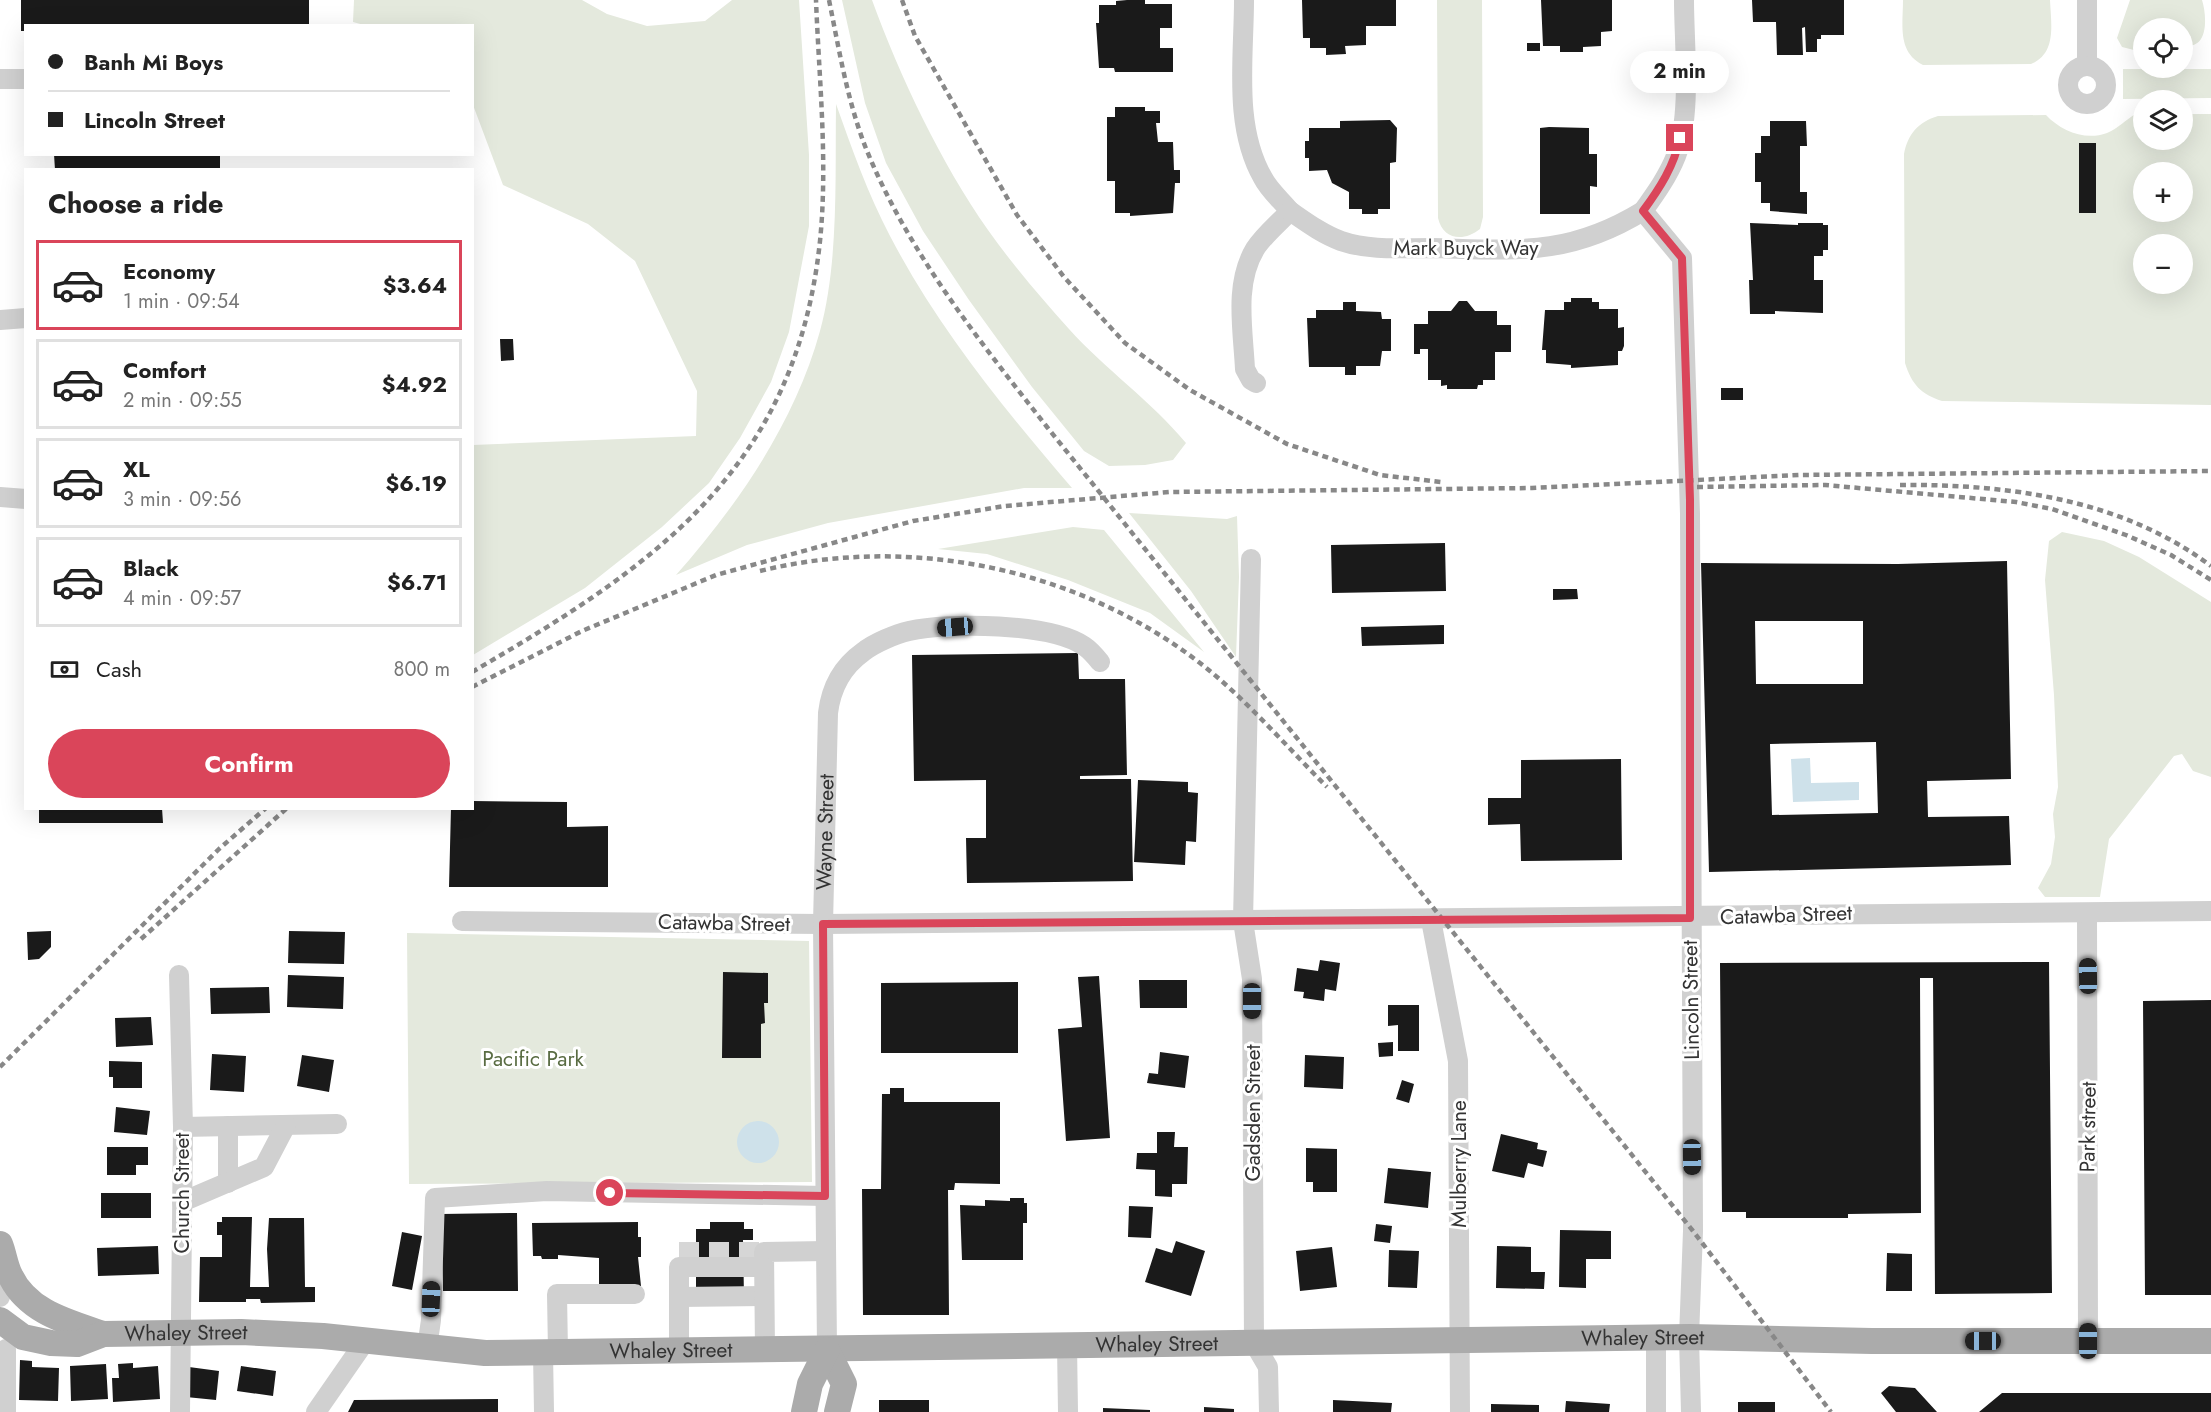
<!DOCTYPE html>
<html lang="en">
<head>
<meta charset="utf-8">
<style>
	body { margin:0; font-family:Jost,sans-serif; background:#f6f6f6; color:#222; height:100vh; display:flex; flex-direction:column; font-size:22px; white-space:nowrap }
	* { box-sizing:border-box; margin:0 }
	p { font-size:20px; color:#767676 }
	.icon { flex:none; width:33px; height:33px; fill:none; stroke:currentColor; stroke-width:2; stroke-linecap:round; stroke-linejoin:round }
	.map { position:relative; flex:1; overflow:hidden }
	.sheet { position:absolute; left:24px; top:168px; width:450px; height:642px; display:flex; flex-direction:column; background:#fff; border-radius:0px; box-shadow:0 6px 24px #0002 }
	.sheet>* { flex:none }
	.banner { position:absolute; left:24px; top:24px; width:450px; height:132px; border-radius:0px; box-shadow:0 6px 24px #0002; display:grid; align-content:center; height:132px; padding:0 24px; background:#fff }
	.buttons { position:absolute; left:2133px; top:18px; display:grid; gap:12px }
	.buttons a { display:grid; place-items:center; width:60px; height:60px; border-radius:50%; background:#fff; box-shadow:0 6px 24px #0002; font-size:30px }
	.end { position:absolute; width:27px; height:27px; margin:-14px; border:8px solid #da455a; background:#fff; box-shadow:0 0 0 3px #fff }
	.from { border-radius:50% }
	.bubble { position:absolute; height:42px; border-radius:21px; background:#fff; box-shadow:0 6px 24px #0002; font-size:20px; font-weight:700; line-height:42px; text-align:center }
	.car { position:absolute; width:18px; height:36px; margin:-18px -9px; border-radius:8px; box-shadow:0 0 4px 2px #0007; background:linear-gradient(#222 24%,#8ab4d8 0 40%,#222 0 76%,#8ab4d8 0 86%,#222 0) }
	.banner b { display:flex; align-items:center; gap:21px; height:57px; font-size:22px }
	.banner b+b { border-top:2px solid #e0e0e0 }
	.banner i { width:15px; height:15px; background:#222 }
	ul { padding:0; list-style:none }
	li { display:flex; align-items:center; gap:18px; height:90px; margin:0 12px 9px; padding:0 12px; border:3px solid #e0e0e0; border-radius:0px }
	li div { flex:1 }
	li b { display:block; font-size:22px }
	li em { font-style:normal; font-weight:700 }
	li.on { border-color:#da455a }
	li>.icon { width:54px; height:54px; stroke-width:1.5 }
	h2 { padding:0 24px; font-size:27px; line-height:72px }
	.pay { display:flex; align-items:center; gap:15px; height:66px; padding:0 24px; font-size:22px }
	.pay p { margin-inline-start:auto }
	.cta { display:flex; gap:12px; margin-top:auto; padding:12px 24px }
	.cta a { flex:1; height:69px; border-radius:36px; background:#da455a; color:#fff; font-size:24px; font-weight:700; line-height:69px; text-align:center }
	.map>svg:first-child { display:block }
	.green { fill:#e4e9dd; fill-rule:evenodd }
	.water { fill:#cee1ea }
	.building { fill:#1a1a1a; fill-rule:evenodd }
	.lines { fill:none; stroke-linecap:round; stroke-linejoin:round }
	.minor-tunnel { stroke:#d6d6d6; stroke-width:20; stroke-dasharray:20 10; stroke-linecap:butt }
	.minor { stroke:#d0d0d0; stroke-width:20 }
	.major { stroke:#ababab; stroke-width:26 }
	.rail { stroke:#888; stroke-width:4.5; stroke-dasharray:6 4.5; stroke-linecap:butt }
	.route { stroke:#da455a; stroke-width:8 }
	.labels { text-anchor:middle; stroke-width:6; stroke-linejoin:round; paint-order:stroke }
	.street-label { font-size:21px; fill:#333; stroke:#fff }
	.park-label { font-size:21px; fill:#596c42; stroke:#fff }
</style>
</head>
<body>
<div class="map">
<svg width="2211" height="1412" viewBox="0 0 2211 1412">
	<rect width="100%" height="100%" fill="#fff"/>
	<path class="green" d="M354,0h228l25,14 40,12 58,-5 27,-21h67l10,155v71l-20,106 -18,50 -31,56 -31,45 -47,44 -77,61 -112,67v-210l223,-9 1,-45 -62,-130 -47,-37 -85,-39 -30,-80 -1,-79 -108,-1 -11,-3z
		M842,0h30c28,77 69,163 116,230 24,34 53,68 81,99 36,40 82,72 117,114l-13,17 -28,5 -36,1 -25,-15 -52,-64 -63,-87 -46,-69 -37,-68 -21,-60z
		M1437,0h45l1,217 -3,12c-16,13 -37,11 -42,-11z
		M1903,0h147c1,24 7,53 -19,64l-108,1c-26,-13 -20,-40 -20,-65z
		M2130,0h72c5,16 7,51 -19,45l-1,-17h-38l-1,19 -9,3 -12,-3 -5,-9z
		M2123,69h88v29l-88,1z
		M836,104c16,45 32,90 54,132 48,92 114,173 182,252h-48l-196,35 -81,22 -71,30c62,-70 119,-153 144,-244 19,-69 15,-156 16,-227z
		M2135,114h8l1,26h38l1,-26h28v291l-269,-4c-21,-7 -30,-16 -37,-38l-1,-209c4,-20 14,-32 34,-38l108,-1c15,16 39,26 61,18 10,-4 19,-13 28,-19zM2144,172h38v40h-38zM2144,244h38v40h-38z
		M1129,513l98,6 10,-3 2,61 -3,80 -45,-66z
		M1073,527l31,3 100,122 -54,-39 -82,-33 -81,-26 -49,-5z
		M2062,532l42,9 35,16 72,45v175l-18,-6 -11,-17 -8,2 -65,83 -9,58h-55l-7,-9 13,-24 4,-27 -2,-23 5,-27 -4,-92 -9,-115 4,-39z
		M407,933l402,8 3,241 -403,2z"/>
	<path class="water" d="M1810,758l1,25 48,-1v18l-66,2 -2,-43z
		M737 1142a21 21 0 1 1 42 0a21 21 0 1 1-42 0Z"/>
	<path class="building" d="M21,0h288v26h-283v5h-5z
		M1127,0h18v4h27v24h-12v20h13v24h-58l-1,-4h-15l-3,-45h3v-18h17v-4z
		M1302,0h94v26h-30v19l-21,1 1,8 -20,1v-7h-16v-10h-7z
		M1541,0h71v31l-11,1v14l-18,1v5h-23v-6h-17z
		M1752,0h92v35h-23v4h-4v13h-11l-1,-25 -3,1 1,27h-26l-1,-33h-23z
		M1527,43h13v8h-13z
		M1115,107h30v4h15v12h-4l2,19h15l1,28h6v13h-5l-2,30 -43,3v-3h-15v-32h-8v-64h8z
		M1390,120l7,8 -1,34 -6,1v46h-12v5h-16v-5h-13v-17l-17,-9 -5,-13 -18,1v-13h-4v-17h4v-13h31v-7z
		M1770,121h36l1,25h-7v46h7v22l-37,-3v-8h-9v-21h-6v-29h6v-17h9z
		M1549,127l40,1v26h8v33l-7,-1v28h-50v-86z
		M2079,143h17v70h-17z
		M54,154h166v16h-165z
		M1750,223l48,2v-2h25v2h5v25h-5v6h-9v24h9v33l-48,-2v3h-25l-1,-34h4z
		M1571,298h21v4h7v7h19v19l6,-1v19l-2,5h-4v14l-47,3v-3l-25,-2v-13h-4l3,-40h19v-8h7z
		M1459,301h8l8,10h22v14h14v27h-16v28h-12v5h-5l-1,4h-30v-4l-6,1v-6h-13v-31h-8v5h-6v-30h14v-13h23z
		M1343,302h13v9l25,1 1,7h9v32h-9l-2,15h-24v9h-11v-8h-36l-2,-49h9v-8h27z
		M500,339h13l1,21 -13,1z
		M1721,388h22v12h-22z
		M1445,543l1,48 -114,2 -1,-48z
		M2007,561l4,218 -84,2 1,36 81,-1 2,49 -302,7 -8,-309 197,1zM1755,621h108v63h-107zM1876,742l2,71 -106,2 -2,-71z
		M1553,589h24l1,10 -25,1z
		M1444,625v19l-82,2 -1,-19z
		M1078,653l1,26h46l2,96 -47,1v3h51l2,102 -166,2 -1,-45h20v-58l-72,1 -2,-126z
		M1621,759l1,101 -101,1 -1,-37 -32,1v-27h33v-38z
		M1138,780l50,2v10l10,1 -2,49 -10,-1 -1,24 -51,-3z
		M472,801l95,1v25l41,-1v61h-159l2,-79h21z
		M39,808h123l1,15h-124z
		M51,931v16l-12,12 -11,1 -1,-28z
		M289,931l56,1 -1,32 -56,-1z
		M1320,960l20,3 -4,28 -11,-2 -1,12 -21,-3 1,-6 -10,-1 3,-23 21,3z
		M2049,962l3,331 -117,1 -2,-316h-13l1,235 -73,1v4h-102v-6h-24l-2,-249z
		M723,972l45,1v30h-4l1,20 -4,1v34h-39z
		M288,975l56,2 -1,32 -56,-2z
		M1099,976l11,162 -44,3 -8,-112 24,-2 -4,-50z
		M1139,980h48v28h-47z
		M1018,982v71h-137v-70z
		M269,987l1,26 -59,1 -1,-26z
		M2211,1000v295h-66l-2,-294z
		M1388,1005h31v46h-21v-26l-10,1z
		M151,1017l2,28 -37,2 -1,-29z
		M1393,1042v14l-14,1 -1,-14z
		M1160,1052l29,4 -4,32 -38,-5 2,-10 9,1z
		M212,1054l34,2 -2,36 -34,-2z
		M302,1055l32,5 -5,32 -32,-6z
		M1305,1055l39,2 -1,32 -39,-2z
		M109,1061l33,1v26h-29v-11h-4z
		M1402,1080l12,4 -5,19 -13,-4z
		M890,1088h14v14h96v82l-45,-1 -1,7h-6l1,125h-86l-1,-126h19l1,-95h8z
		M116,1107l34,4 -3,24 -33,-3z
		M1157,1132h18l-1,15h14l-1,37h-15v13l-17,-1v-26l-19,-1 1,-16h20z
		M1501,1134l37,9 -1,6 10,2 -4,16 -15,-4 -4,15 -32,-7z
		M107,1147h41v18h-12v10h-29z
		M1306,1148l31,1v43h-24v-10h-7z
		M1388,1168l43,4 -3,36 -44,-5z
		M101,1193h50v25h-50z
		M1010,1198h14v5h3v20h-4v37h-61l-2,-55 25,1v-6l25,1z
		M1129,1206l24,1 -2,31 -23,-1z
		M517,1213l1,78h-75l-2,-77z
		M222,1217h30l-2,70h19l-2,-38 2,-31h35l1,69h10v15l-54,1 -1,-4h-14v3h-47l1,-45h22v-22h-5v-13h5z
		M638,1222v15h3v20h-3l3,29 -42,4v-32l-41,-3v4h-16l-1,-3h-8l-1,-33z
		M710,1222h34v7h9v11h-10l1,57h-48v-68h14z
		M1376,1224l16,2 -2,17 -16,-2z
		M1560,1230l51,1v28h-25v29l-27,-1z
		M402,1232l20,4 -10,54 -20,-4z
		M1176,1241l29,10 -14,45 -46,-14 11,-34 16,5z
		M158,1246l1,28 -61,2 -1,-28z
		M1497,1246l34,1v25h14l-1,17 -48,-1z
		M1332,1247l5,40 -37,4 -4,-40z
		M1389,1250l30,1 -2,37 -29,-1z
		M1887,1253l25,1v37h-26z
		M20,1360l12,1v6l27,1 -1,33 -39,-1z
		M133,1363v5l25,-2 2,33 -47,3 -1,-24h7l-1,-14z
		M106,1364l2,35 -37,2 -1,-35z
		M241,1366l35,5 -3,25 -36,-5z
		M189,1367l30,4 -3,29 -30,-3z
		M1889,1386l26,2 22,24h-41l-15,-19z
		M2002,1393h209v19h-232z
		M498,1399v13h-150l6,-12z
		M879,1400h50v12h-50z
		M1333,1400l59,3 -1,9h-58z
		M1566,1401l44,3 -1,8h-44z
		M1738,1402h37v10h-37z
		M1491,1404l48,1v7h-48z
		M1204,1407l30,2v3h-30z
		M1103,1408l47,2v2h-47z"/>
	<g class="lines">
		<path class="minor-tunnel" d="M679,1252h85"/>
		<g class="minor">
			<path d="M1244,0c0,58 -11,126 19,178 6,12 18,22 27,33 -11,12 -26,24 -35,38 -21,35 -12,80 -10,120l6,11 5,3"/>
			<path d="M1684,0c0,45 8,115 -8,156 -8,20 -20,37 -33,55l39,47 8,256 3,717 -4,106 2,75"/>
			<path d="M2087,65v-65"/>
			<circle cx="2087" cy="85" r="19"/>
			<path d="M0,79h26"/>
			<path d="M1290,211c16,11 32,23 51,30 29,10 60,7 91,7 83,2 136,9 211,-37"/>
			<path d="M0,320l26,-2"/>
			<path d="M0,497l26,2"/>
			<path d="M1251,559l-8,362 9,58 2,364 14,24 1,45"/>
			<path d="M2087,913l1,428"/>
			<path d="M1431,920l27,141 2,351"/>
			<path d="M462,921l361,3 1388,-13"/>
			<path d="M179,975l4,152 -3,285"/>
			<path d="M183,1127l154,-3"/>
			<path d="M228,1183v-57"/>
			<path d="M182,1202l82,-35 22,-42"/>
			<path d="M0,1297l7,-29"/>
			<path d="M679,1297l85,-1"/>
			<path d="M1067,1344l1,68"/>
			<path d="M427,1348l4,-28 4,-122 112,-7 278,5"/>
			<path d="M6,1349v63"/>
			<path d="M765,1350l-1,-98 62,-1"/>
			<path id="s1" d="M827,1350l-4,-426 5,-211c3,-25 14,-46 35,-61 11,-9 33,-18 46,-21 40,-9 141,-8 175,15 6,4 12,11 16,16"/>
			<path d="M679,1351v-84h85"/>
			<path d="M543,1352l1,60"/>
			<path d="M558,1352l-1,-58h78"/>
			<path d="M316,1412l50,-72"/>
			<path d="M1656,1412v-74"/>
		</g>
		<g class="major">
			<path d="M0,1244c4,10 5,21 10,31 17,37 58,47 93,59"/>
			<path id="s2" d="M0,1320l23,17 28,6 26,1 26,-10 138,-2 82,4 162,17 1204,-16 183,4h339"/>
			<path d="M827,1350l17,34 -7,28"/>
			<path d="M804,1412l6,-28 17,-34"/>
		</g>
		<path class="rail" d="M829,0c10,49 18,99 36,146 42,105 113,193 182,281l646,804 138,181
			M902,0l13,36 102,179 47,62 61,66 65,47 97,54 93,31 61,7
			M1900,485c108,-1 222,14 311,81
			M1697,487l128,-2 191,17 36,7 74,26 45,20 40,25
			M760,571c150,-37 317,-3 440,92 46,36 86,83 127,124
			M472,672c184,-107 324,-203 348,-431 8,-79 -1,-162 -4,-241
			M472,687l110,-56 134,-56 197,-54 92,-15 164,-14 363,-4 267,-13 412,-4
			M141,939l146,-131
			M0,1067l219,-218 47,-41"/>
	</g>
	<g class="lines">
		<path class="route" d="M610,1193l215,3 -2,-272 867,-6v-418l-8,-242 -39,-47c17,-23 31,-45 37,-73"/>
	</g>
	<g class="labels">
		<g class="street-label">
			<text x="1466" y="255">Mark Buyck Way</text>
			<text dy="7" stroke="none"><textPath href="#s1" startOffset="518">Wayne Street</textPath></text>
			<text transform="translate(1786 915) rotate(-2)" y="7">Catawba Street</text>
			<text transform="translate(724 923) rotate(1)" y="7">Catawba Street</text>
			<text transform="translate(1691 1000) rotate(-91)" y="7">Lincoln Street</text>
			<text transform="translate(1253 1113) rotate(-90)" y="7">Gadsden Street</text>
			<text transform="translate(2088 1127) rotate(-89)" y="7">Park street</text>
			<text transform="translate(1459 1164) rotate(-90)" y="7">Mulberry Lane</text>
			<text transform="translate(182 1193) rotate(-90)" y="7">Church Street</text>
			<text dy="7" stroke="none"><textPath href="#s2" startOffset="194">Whaley Street</textPath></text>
			<text dy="7" stroke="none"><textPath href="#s2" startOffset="1652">Whaley Street</textPath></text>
			<text dy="7" stroke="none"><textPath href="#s2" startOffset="1166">Whaley Street</textPath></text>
			<text dy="7" stroke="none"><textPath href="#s2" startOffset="680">Whaley Street</textPath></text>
		</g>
		<g class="park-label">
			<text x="533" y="1066">Pacific Park</text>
		</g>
	</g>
</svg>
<div class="buttons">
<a><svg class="icon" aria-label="locate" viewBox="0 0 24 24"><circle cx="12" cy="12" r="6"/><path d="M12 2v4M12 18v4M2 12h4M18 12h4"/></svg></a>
<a><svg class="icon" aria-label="layers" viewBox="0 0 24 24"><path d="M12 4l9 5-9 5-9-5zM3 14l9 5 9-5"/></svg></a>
<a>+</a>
<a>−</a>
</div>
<i class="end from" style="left:610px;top:1193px"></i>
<i class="end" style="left:1680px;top:138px"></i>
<div class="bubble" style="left:1630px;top:51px;width:99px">2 min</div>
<i class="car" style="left:955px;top:627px;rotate:265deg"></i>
<i class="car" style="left:2088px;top:976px;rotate:359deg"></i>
<i class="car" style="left:1252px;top:1001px;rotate:180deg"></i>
<i class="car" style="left:1692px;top:1157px;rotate:179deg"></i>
<i class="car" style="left:431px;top:1299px;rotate:2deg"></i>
<i class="car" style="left:1983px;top:1341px;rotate:270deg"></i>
<i class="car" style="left:2088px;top:1341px;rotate:0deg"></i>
<div class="banner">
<b><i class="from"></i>Banh Mi Boys</b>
<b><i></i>Lincoln Street</b>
</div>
<section class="sheet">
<h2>Choose a ride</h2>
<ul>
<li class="on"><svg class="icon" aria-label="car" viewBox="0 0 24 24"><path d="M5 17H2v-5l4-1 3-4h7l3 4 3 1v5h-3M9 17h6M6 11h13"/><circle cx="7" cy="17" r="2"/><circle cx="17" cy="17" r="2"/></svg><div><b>Economy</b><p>1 min · 09:54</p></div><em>$3.64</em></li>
<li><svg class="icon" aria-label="car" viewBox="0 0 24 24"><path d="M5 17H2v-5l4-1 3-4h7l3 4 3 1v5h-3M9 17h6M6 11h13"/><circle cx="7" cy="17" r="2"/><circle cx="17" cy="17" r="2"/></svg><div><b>Comfort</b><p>2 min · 09:55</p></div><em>$4.92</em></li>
<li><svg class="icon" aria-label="car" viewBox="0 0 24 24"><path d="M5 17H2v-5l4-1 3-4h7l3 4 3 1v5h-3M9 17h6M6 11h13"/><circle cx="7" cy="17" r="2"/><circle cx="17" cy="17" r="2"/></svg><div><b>XL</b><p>3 min · 09:56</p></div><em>$6.19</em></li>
<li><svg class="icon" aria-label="car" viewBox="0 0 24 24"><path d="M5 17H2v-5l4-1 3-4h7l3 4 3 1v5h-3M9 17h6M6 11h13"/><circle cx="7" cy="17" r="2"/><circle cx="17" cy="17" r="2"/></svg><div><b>Black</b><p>4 min · 09:57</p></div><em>$6.71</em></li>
</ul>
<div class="pay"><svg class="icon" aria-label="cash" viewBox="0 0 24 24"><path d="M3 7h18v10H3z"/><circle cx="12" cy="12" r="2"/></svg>Cash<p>800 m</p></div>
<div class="cta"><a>Confirm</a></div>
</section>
</div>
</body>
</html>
